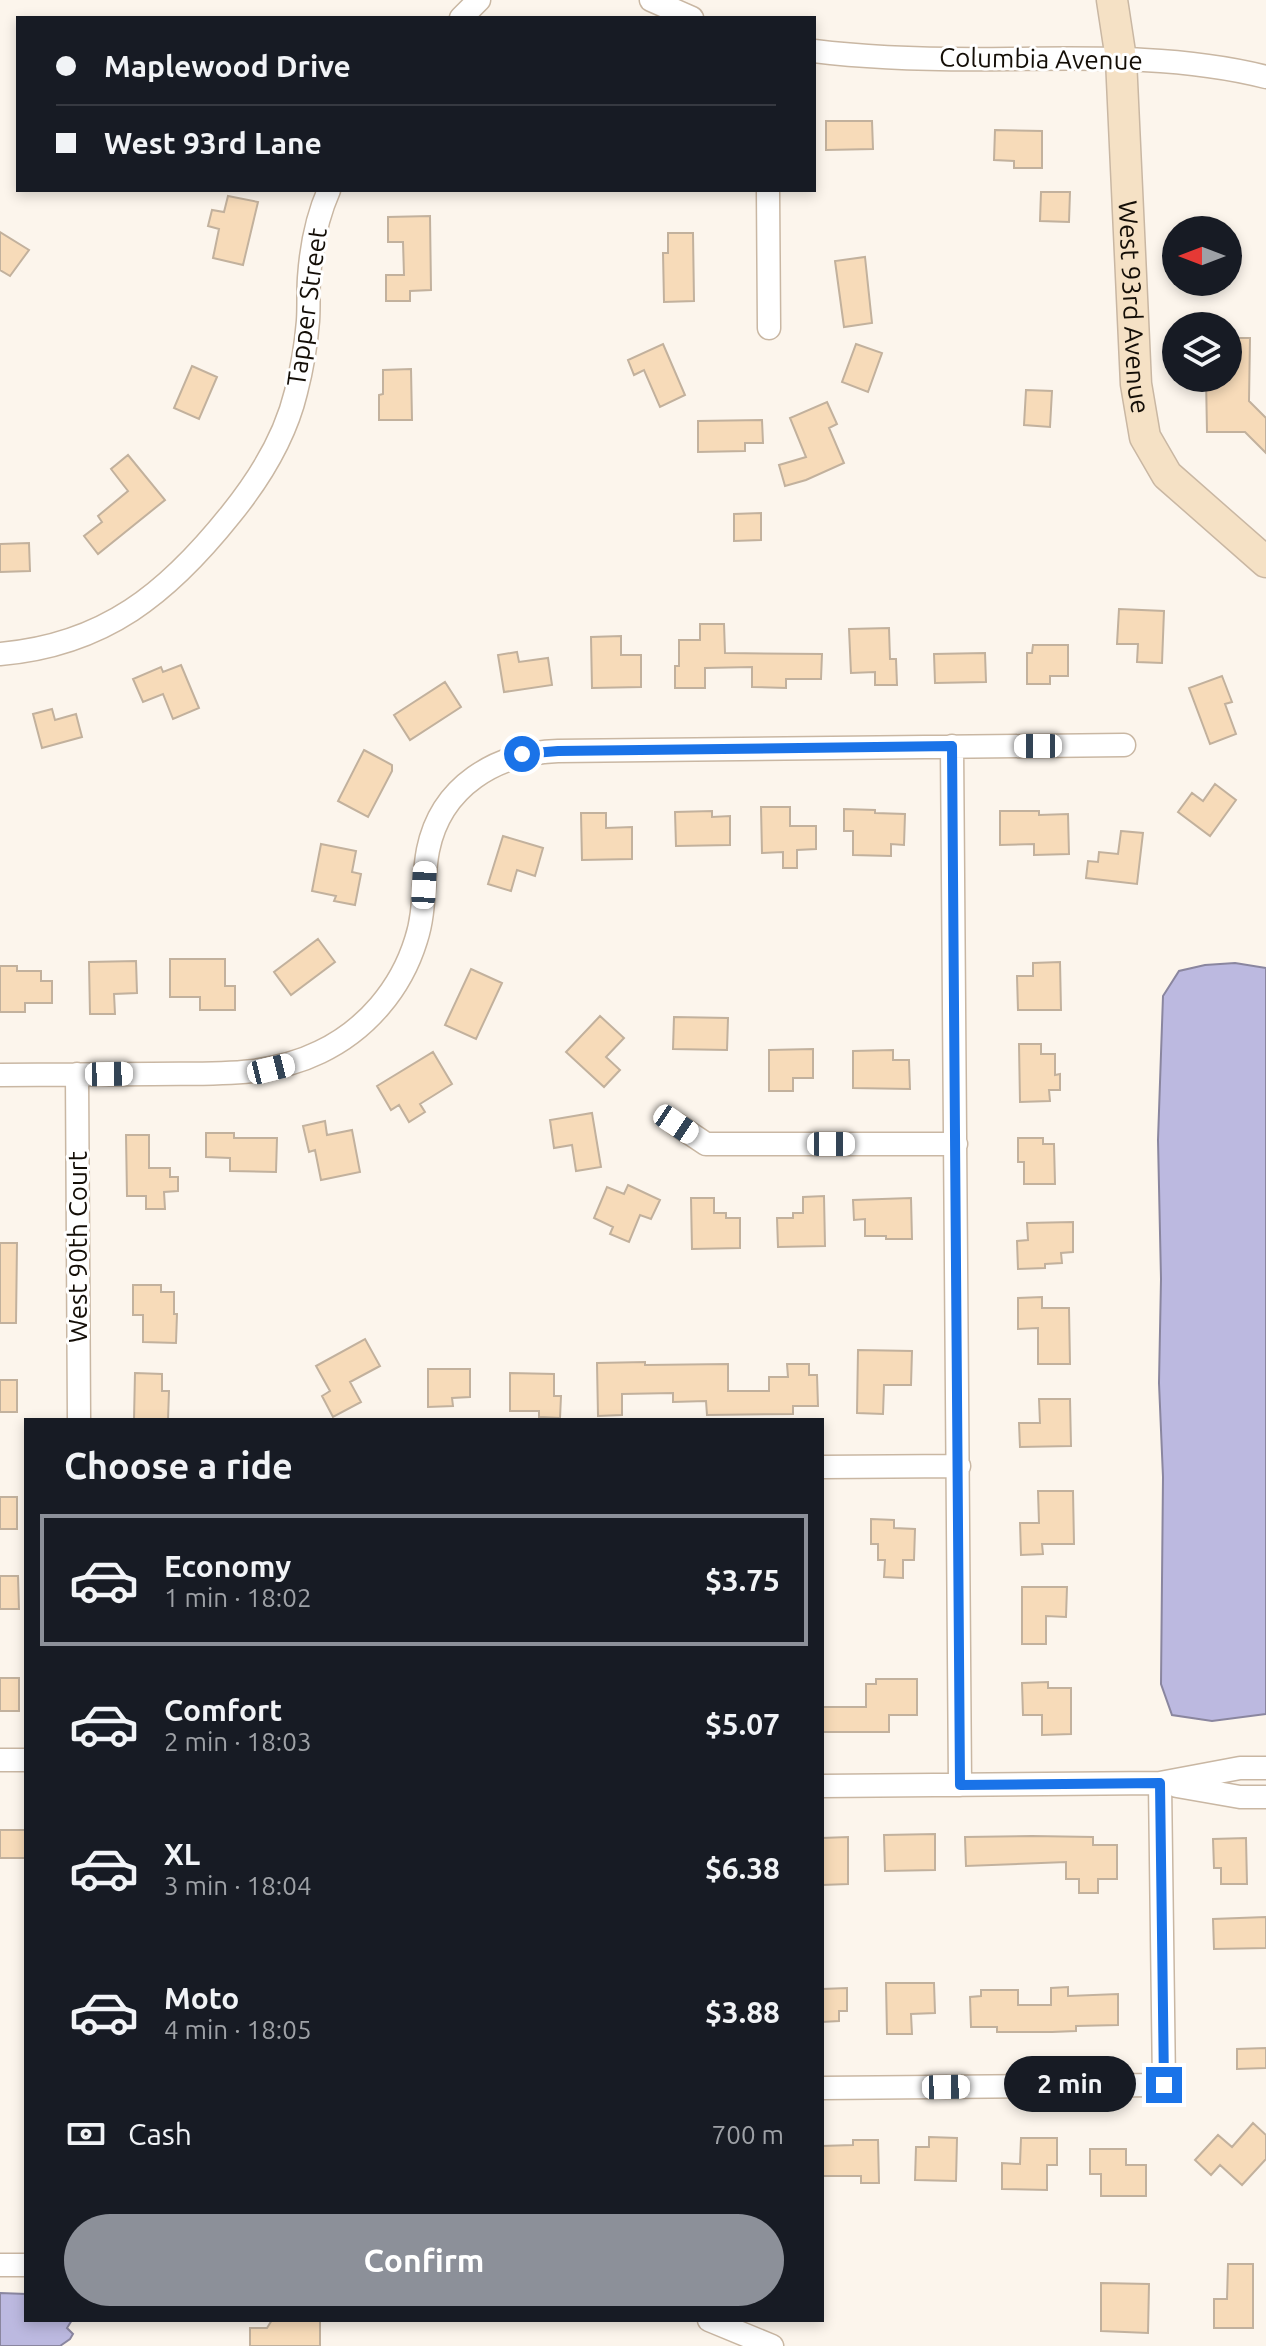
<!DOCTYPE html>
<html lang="en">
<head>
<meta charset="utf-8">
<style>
	body { margin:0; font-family:Ubuntu,sans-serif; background:#242831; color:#f1f3f6; height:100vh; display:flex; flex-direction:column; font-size:30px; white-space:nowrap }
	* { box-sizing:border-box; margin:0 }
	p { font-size:26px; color:#9ea1a6 }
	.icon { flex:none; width:44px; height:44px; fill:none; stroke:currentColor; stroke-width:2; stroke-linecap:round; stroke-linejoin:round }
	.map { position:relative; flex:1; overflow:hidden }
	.panel { position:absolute; left:24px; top:1418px; width:800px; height:904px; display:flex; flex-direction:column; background:#171b24; border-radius:0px; box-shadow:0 4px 12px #0003 }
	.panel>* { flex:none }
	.top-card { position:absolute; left:16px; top:16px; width:800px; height:176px; border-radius:0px; box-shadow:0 4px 12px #0003; display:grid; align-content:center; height:176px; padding:0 40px; background:#171b24 }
	.needle { width:52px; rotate:270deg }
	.buttons { position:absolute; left:1162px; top:216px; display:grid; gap:16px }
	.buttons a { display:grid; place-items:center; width:80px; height:80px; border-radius:50%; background:#171b24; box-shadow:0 4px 12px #0003; font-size:40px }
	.end { position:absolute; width:36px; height:36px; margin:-18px; border:10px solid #1a73e8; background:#fff; box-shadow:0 0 0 4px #fff }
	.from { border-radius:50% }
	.bubble { position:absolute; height:56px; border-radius:28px; background:#171b24; box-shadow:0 4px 12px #0003; font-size:26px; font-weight:700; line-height:56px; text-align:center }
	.car { position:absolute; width:24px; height:48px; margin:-24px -12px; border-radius:10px; box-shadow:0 0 6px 2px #0007; background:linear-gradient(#fff 24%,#345 0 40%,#fff 0 76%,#345 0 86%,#fff 0) }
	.top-card b { display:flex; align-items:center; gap:28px; height:76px; font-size:30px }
	.top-card b+b { border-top:2px solid #363941 }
	.top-card i { width:20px; height:20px; background:#f1f3f6 }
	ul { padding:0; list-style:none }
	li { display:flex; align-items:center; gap:24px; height:132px; margin:0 16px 12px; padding:0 24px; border:4px solid transparent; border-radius:0px }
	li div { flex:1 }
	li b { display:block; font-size:30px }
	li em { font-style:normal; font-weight:700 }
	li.current { border-color:#8c9099 }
	li>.icon { width:72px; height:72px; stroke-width:1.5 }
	h2 { padding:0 40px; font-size:36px; line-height:96px }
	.pay { display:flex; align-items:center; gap:20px; height:88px; padding:0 40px; font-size:30px }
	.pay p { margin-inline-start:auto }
	.action { display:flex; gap:16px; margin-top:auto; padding:16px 40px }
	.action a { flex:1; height:92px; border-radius:48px; background:#8c9099; color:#fff; font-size:32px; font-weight:700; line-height:92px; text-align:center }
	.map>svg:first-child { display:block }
	.water { fill:#bcb9e0; stroke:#8a869f; stroke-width:2 }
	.building { fill:#f7dbb9; stroke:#c2b19d; stroke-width:2 }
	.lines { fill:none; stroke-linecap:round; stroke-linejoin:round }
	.street-casing { stroke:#c9b7a3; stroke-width:25 }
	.secondary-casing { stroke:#c9b7a3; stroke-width:33 }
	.street { stroke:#fff; stroke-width:22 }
	.secondary { stroke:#f5e1c5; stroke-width:30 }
	.route { stroke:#1a73e8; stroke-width:10 }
	.labels { text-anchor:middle; stroke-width:6; stroke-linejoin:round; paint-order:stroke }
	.street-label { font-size:26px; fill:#140e07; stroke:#fff }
</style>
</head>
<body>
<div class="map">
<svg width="1266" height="2346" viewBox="0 0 1266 2346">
	<rect width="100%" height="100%" fill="#fcf5ec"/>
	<path class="water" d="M1235,963l31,5v746l-54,7 -40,-6 -11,-31 2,-207 -4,-94 2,-104 -3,-139 5,-144 16,-25 26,-6z
		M0,2293l26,1v26h46l-5,8 6,6 -3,5 -10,7h-60z"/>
	<path class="building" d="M826,121h46l1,28 -47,1z
		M995,130l47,1v37h-28v-7l-20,-1z
		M1041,192h29l-1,30 -29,-1z
		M228,196l30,6 -15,63 -30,-7 6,-29 -11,-3 4,-16 12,2z
		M430,216l1,74 -21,1v10h-24v-26h18l-1,-33h-15v-25z
		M0,232l29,18 -19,26 -10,-6z
		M668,233h25l1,68 -30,1 -1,-49h5z
		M865,257l7,66 -28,4 -9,-66z
		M1228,338h22l-1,63 17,17v35l-21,-21h-38l-1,-54h22z
		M663,344l22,51 -25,12 -16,-37 -10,5 -6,-15z
		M856,344l26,9 -14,39 -26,-10z
		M192,366l25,11 -18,42 -25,-11z
		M411,369l1,51h-33v-25l4,-1v-24z
		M1026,390l26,1 -2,36 -26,-2z
		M827,402l10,22 -8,4 15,35 -38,17 -21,6 -6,-21 27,-8 -16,-39z
		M762,420l1,23h-18v8l-47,1v-31z
		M128,455l37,45 -67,54 -14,-18 18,-14 -4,-6 30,-25 -17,-22z
		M761,513v27l-27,1v-27z
		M29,543l1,28 -30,1v-28z
		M1119,609l45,2 -2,52 -25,-1 1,-18h-21z
		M700,624h24l1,29 97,1 -1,25h-35v9l-34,-1v-20l-47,1v20h-30v-22h4v-26h21z
		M889,628l1,31h6l1,26h-22v-13l-24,1 -2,-44z
		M621,636v19h20v32l-49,1 -1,-51z
		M1033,645h35v31h-18v8h-23v-31h5z
		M517,652l2,10 29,-4 4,27 -48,7 -6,-37z
		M985,653l1,29 -51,1 -1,-29z
		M181,665l18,43 -26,11 -10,-25 -20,8 -10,-23 28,-12 2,5z
		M1222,676l10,26 -7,2 11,30 -26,10 -21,-56z
		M445,682l16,25 -51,33 -16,-25z
		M52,709l3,11 21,-6 6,23 -40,11 -9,-34z
		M364,750l28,15v6l-24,46 -30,-16z
		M1215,784l21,16 -26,36 -32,-24 14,-19 11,8z
		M761,807h29v19h26v23l-19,1v18h-14v-16l-21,1z
		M844,809l31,1v3l30,1 -1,31 -13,-1v12l-38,-1v-24h-9z
		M712,811v6l18,-1v29l-54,1 -1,-34z
		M1000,811h39v4l29,-1 1,40 -35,1v-11l-34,1z
		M581,813h25v15l26,-1v32l-50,1z
		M1121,831l22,2 -6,51 -51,-6 2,-17 10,1 1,-10 19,2z
		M503,836l40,12 -8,28 -18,-6 -6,21 -23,-7z
		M321,844l35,7 -4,21 9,2 -6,31 -21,-4 2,-5 -24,-5z
		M318,939l17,23 -44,33 -17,-23z
		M170,959h55v27h10v24h-35v-13h-30z
		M136,961l1,32 -23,1 1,20h-25l-1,-52z
		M1060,962l1,48h-43l-1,-34h16v-13z
		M0,966h17v5h24v10h11v22h-27v9h-25z
		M471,969l31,14 -26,56 -31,-14z
		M600,1016l24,22 -18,19 14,13 -16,17 -38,-35z
		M674,1017l54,1 -1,32 -54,-1z
		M1019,1044h22v10h14v21l5,-1v16h-11l1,11 -30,1z
		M813,1049v29h-20v13h-24v-41z
		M893,1050v10h16l1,29 -57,-1v-37z
		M433,1052l19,32 -32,20 5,8 -16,10 -10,-17 -8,5 -14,-24z
		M592,1113l9,54 -25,4 -4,-26 -18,3 -4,-28z
		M325,1121l2,14 25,-5 8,42 -39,8 -6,-30 -6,2 -6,-26z
		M206,1133h28v5h43l-1,34 -46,-1v-13l-24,-1z
		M126,1135h23v33h21v9h8v14l-14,1 1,17h-19v-13h-19z
		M1018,1138h25v6h11l1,40h-31v-22h-6z
		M628,1185l32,15 -9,19 -11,-4 -11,27 -19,-8 3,-7 -19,-9 13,-31 17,7z
		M824,1196l1,50 -47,1 -1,-29h16v-5h10v-16z
		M691,1198h23v15h12v5h14v30l-48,1z
		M911,1198l1,41h-26v-3h-21v-17l-11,1 -1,-20z
		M1073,1222v30l-12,1 1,10 -17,1v4l-27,1 -1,-28 11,-1 -1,-17z
		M0,1243h17l-1,80h-16z
		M133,1285h28v7h13v22h3l-1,29 -33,-1v-27h-10z
		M1042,1297v11h27l1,56h-32v-36l-20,1v-31z
		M365,1339l15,27 -30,16 11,20 -28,15 -11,-21 8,-5 -14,-25z
		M858,1350l54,1 -1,34h-27l-1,29 -26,-1z
		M645,1362v3l83,-1v27h41v-14h19l-1,-13h22v11h8l1,31h-25v8l-86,1 -1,-14 -33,1v-9l-51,1v21l-24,1 -1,-53z
		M428,1369h42v28l-18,1 1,8 -25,1z
		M135,1373l27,1v17h7l-1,29h-34z
		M510,1373l44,1v22h7l-1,22 -21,-1v-6h-29z
		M0,1380h17v32h-17z
		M1039,1399h31l1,47 -51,1 -1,-24h21z
		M1038,1491h35l1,53h-32l1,10 -22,1 -1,-32h19z
		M0,1497h17v32h-17z
		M871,1519l23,1v8l21,1 -1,31h-11v18l-19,-1 1,-17h-7v-16h-7z
		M0,1576h18l1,33h-19z
		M1022,1587h45l-1,30 -20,-1v28h-24z
		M0,1678h19v33h-19z
		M876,1679h41v36h-28v17h-67v-25h44v-23h10z
		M1048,1682v6h23v46l-29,1v-20h-19l-1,-32z
		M0,1830h26v28h-26z
		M935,1834v36l-50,1 -1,-36z
		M1032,1836l61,1v8h24v34h-19v14h-19v-14h-13v-17l-100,4 -1,-29z
		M848,1837v47l-26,1v-47z
		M1246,1838l1,46h-26v-16h-7l-1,-29z
		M1266,1917v31l-52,1 -1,-30z
		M886,1983h48l1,30 -24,1 1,20h-25z
		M1068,1987v9l50,-2v31l-42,1v5l-24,1h-55v-5h-26l-1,-30 11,-1v-6h37v15h33v-17z
		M847,1988v23h-8v10l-17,1v-33z
		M1266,2048v20l-29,1v-20z
		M1253,2123l13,12v24l-24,26 -22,-20 -9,10 -16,-15 23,-25 14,12z
		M929,2137l28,1 -1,43 -41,-1 1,-33h13z
		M1021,2138h36v27h-10v25l-45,-1v-26l18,1z
		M853,2140h25l1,43h-18v-7h-39v-30l31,-1z
		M1090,2149h36v16h20v31h-45v-22h-11z
		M1228,2264h25v64h-39v-29h13z
		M1101,2283l48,1 -1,49 -47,-2z
		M272,2320h48v26h-70v-18h17z"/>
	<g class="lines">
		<g class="street-casing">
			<path id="street" d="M651,0l41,18
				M461,18l18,-18
				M814,51c64,8 131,9 196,8 85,-1 173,-3 256,18
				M768,190l1,138
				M0,654c105,-9 168,-61 231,-140 29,-36 54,-76 65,-122 6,-23 10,-47 12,-71 1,-14 0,-29 1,-43 2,-30 8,-61 20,-88
				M952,746l8,1039
				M77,1074l2,346
				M0,1075c51,0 102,-1 152,-1 58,-1 115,4 168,-22 46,-22 81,-63 96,-112 10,-30 6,-60 12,-90 13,-64 68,-97 130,-99l566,-6
				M676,1124l30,20h250
				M822,1467l137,-1
				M0,1760h26
				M822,1786l338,-3 80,-15h26
				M1177,1786l63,11h26
				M822,2088l342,-3 -4,-302
				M0,2265h26
				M709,2320l63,26"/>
		</g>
		<g class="secondary-casing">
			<g id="secondary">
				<path id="s1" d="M1112,0l9,59 15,325 9,53 22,38 99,87"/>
			</g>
		</g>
		<use href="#street" class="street"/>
		<use href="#secondary" class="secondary"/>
	</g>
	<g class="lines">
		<path class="route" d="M522,754l36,-3 394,-5 8,1039 200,-2 4,302"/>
	</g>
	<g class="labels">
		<g class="street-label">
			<text transform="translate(1041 59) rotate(1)" y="9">Columbia Avenue</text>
			<text dy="9" stroke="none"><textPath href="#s1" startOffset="308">West 93rd Avenue</textPath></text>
			<text transform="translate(307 307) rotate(-82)" y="9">Tapper Street</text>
			<text transform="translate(78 1247) rotate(-90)" y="9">West 90th Court</text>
		</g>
	</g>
</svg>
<div class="buttons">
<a><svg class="needle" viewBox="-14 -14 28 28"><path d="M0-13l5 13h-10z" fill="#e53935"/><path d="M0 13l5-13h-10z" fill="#9ea1a6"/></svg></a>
<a><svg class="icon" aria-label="layers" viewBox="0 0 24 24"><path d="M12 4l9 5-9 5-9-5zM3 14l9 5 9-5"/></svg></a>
</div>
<i class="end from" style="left:522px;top:754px"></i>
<i class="end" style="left:1164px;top:2085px"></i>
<div class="bubble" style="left:1004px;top:2056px;width:132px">2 min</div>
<i class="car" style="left:1038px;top:746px;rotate:270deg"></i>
<i class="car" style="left:424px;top:885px;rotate:3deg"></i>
<i class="car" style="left:271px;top:1069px;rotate:76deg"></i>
<i class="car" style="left:109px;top:1074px;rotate:89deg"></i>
<i class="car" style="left:676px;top:1124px;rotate:124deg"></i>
<i class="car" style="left:831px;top:1144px;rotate:90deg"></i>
<i class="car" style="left:946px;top:2087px;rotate:89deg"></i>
<div class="top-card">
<b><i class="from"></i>Maplewood Drive</b>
<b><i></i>West 93rd Lane</b>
</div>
<section class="panel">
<h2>Choose a ride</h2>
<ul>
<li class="current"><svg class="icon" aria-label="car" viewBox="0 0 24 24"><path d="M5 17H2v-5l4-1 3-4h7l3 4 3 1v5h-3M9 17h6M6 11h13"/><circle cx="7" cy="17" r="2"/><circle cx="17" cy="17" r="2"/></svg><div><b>Economy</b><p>1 min · 18:02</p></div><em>$3.75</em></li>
<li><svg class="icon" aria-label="car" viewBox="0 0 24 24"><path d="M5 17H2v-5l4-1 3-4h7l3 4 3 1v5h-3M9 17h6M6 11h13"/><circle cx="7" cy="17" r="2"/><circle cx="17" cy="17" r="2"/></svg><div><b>Comfort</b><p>2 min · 18:03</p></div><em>$5.07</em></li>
<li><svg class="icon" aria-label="car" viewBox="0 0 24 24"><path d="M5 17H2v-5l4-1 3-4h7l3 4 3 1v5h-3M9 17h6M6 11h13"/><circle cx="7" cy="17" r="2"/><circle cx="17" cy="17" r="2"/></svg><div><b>XL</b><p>3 min · 18:04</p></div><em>$6.38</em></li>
<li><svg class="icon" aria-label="car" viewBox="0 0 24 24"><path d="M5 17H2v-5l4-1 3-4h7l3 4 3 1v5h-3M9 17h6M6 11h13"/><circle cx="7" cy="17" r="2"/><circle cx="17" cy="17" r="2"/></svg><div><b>Moto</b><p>4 min · 18:05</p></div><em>$3.88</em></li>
</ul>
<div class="pay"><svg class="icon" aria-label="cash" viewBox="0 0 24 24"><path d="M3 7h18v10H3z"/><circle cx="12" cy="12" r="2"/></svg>Cash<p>700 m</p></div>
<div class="action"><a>Confirm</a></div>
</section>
</div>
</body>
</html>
